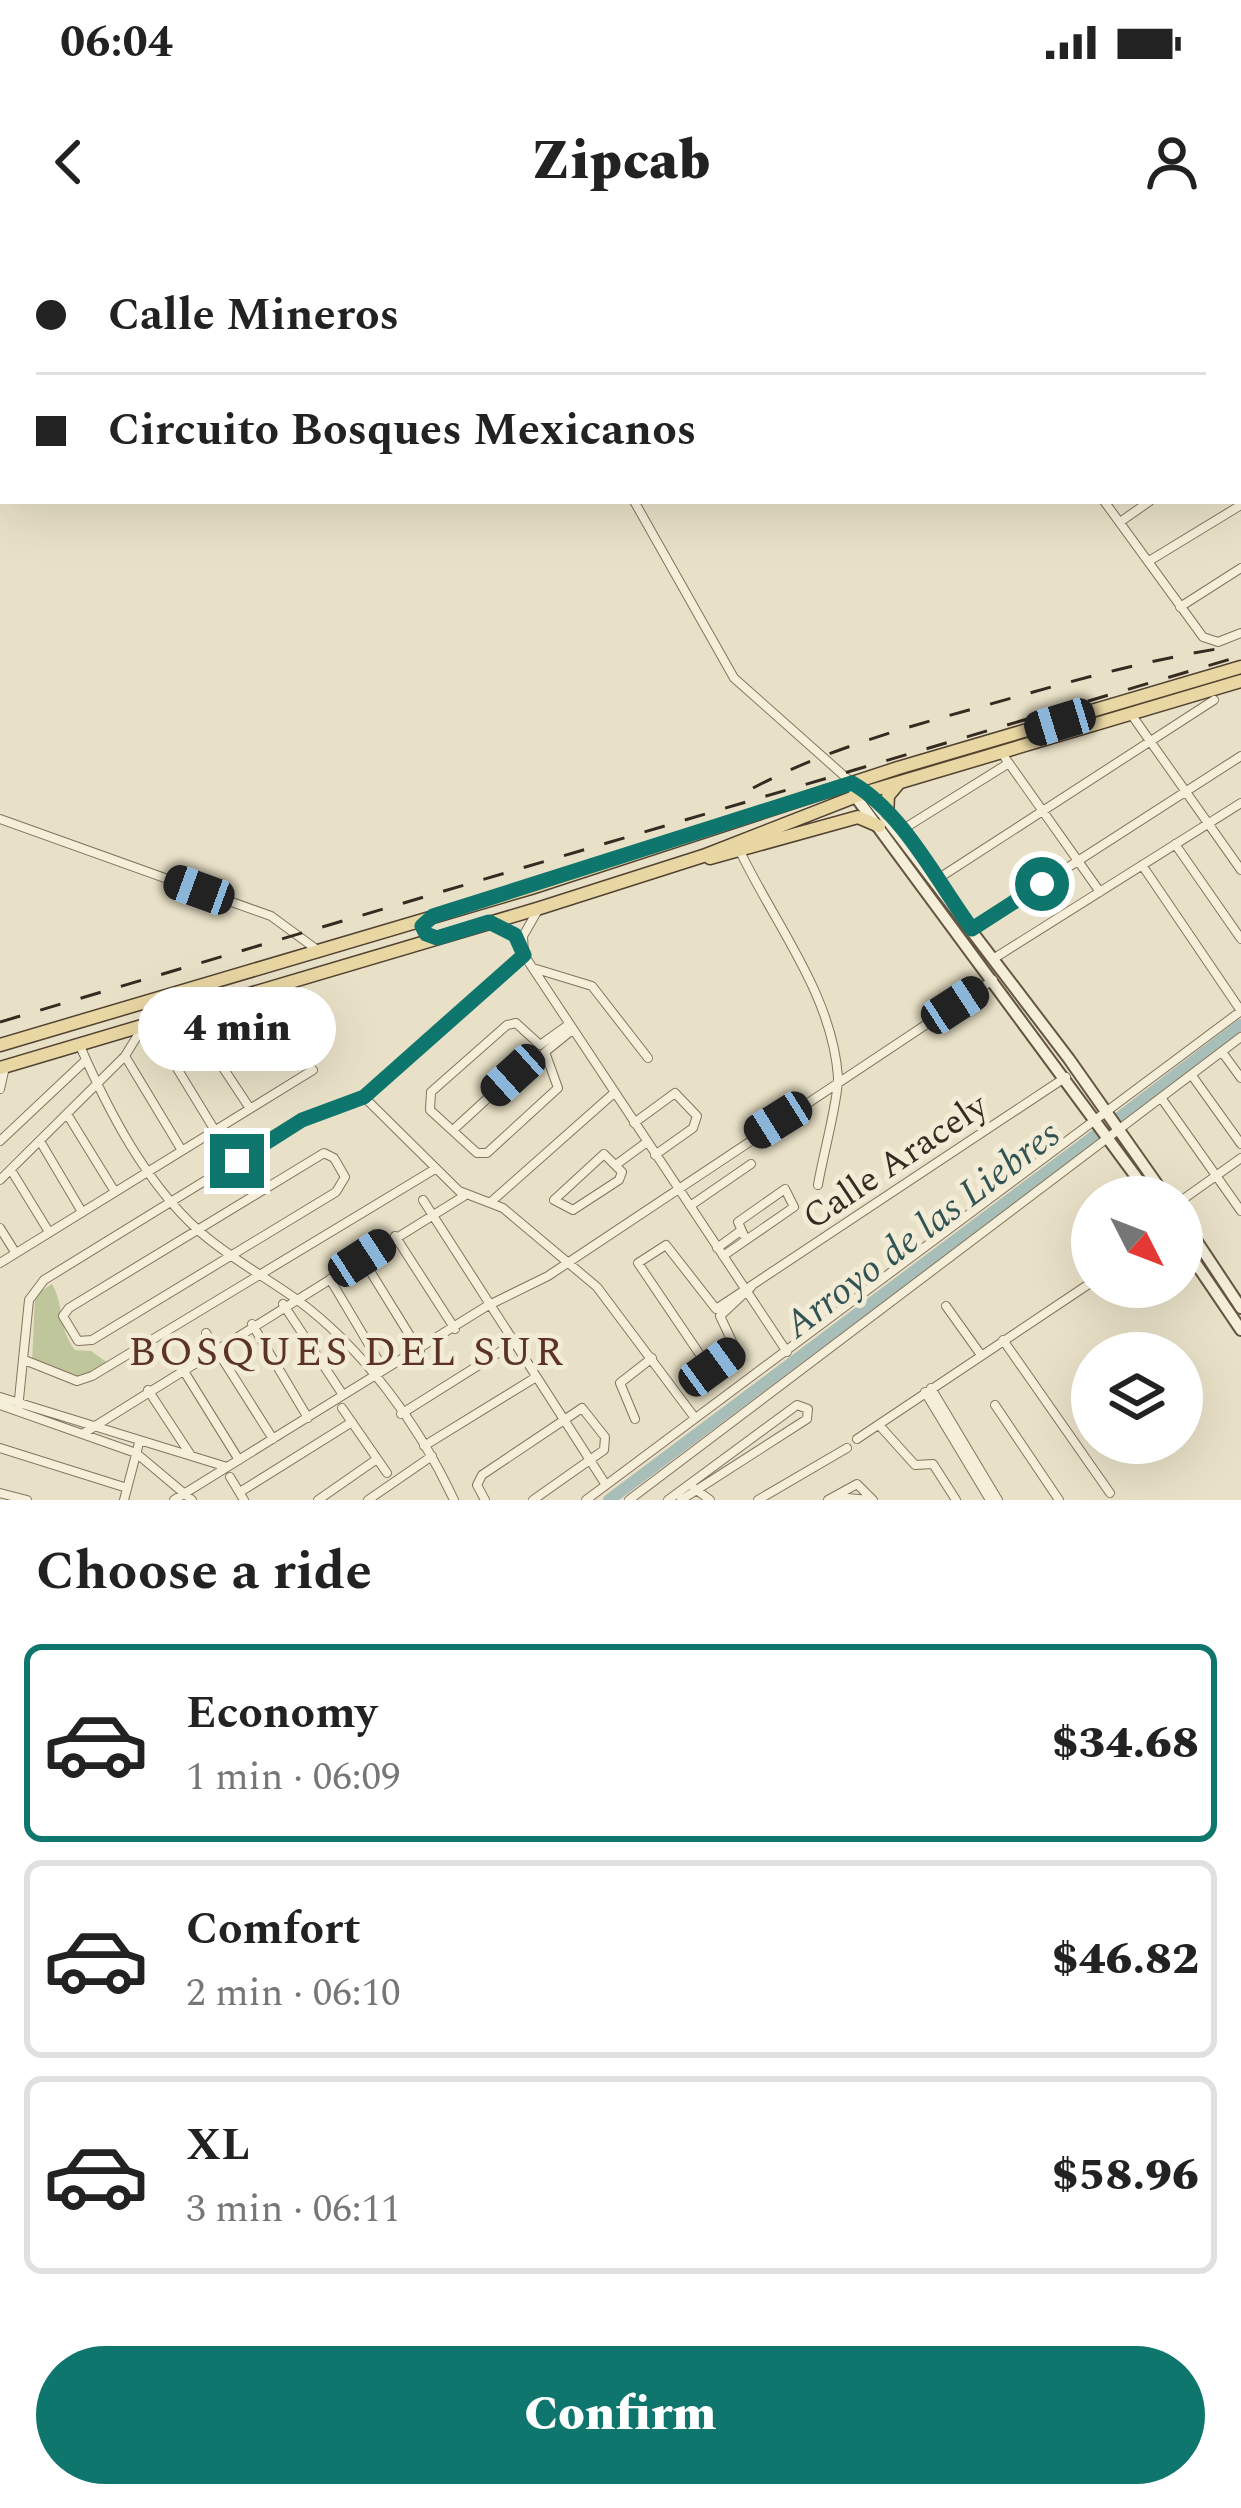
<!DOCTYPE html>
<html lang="en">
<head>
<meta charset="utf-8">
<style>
	body { margin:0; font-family:Spectral,serif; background:#f6f6f6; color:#222; height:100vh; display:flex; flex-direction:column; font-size:45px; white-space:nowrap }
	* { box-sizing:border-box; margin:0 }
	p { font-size:39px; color:#767676 }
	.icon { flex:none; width:66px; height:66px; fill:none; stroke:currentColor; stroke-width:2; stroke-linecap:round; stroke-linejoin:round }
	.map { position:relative; height:1260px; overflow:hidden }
	.details { display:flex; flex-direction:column; background:#fff; flex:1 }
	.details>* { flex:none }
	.top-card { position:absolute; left:0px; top:0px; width:1242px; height:264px; box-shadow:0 12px 48px #0002; display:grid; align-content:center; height:264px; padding:0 36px; background:#fff }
	.needle { width:78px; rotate:132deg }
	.controls { position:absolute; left:1071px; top:936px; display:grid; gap:24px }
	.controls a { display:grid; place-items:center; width:132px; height:132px; border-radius:50%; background:#fff; box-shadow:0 12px 48px #0002; font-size:60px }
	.end { position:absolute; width:54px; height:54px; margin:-27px; border:15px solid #0f766e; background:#fff; box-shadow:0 0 0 6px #fff }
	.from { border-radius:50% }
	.bubble { position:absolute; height:84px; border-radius:42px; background:#fff; box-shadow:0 12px 48px #0002; font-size:39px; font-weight:800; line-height:84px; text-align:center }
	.car { position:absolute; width:36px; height:72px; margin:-36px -18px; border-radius:15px; box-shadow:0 0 9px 3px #0007; background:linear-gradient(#222 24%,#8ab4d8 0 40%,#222 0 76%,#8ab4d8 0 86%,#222 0) }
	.top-card b { display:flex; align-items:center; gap:42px; height:114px; font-size:45px }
	.top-card b+b { border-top:3px solid #e0e0e0 }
	.top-card i { width:30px; height:30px; background:#222 }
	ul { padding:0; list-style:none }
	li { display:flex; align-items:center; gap:36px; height:198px; margin:0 24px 18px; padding:0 12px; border:6px solid #e0e0e0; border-radius:18px }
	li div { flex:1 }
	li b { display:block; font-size:45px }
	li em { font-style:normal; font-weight:800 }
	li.selected { border-color:#0f766e }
	li>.icon { width:108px; height:108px; stroke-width:1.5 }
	h2 { padding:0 36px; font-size:54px; line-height:144px }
	.cta { display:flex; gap:24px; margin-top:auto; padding:24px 36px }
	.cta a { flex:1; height:138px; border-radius:72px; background:#0f766e; color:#fff; font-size:48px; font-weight:800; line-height:138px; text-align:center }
	.status { display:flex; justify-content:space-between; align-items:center; height:84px; padding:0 60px; background:#fff; direction:ltr }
	.status svg { height:33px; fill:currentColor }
	header { display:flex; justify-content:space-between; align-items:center; height:156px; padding:0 36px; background:#fff; font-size:54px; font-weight:800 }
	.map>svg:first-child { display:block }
	.green { fill:#bfc69c }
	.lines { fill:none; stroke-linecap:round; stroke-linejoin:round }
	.river { stroke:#a8beb8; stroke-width:12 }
	.minor-casing { stroke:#83745e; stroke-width:10 }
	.secondary-casing { stroke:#655541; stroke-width:14 }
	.primary-casing { stroke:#514232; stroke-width:15 }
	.minor { stroke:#f5eed9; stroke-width:8 }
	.secondary { stroke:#f5eed9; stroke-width:10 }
	.primary { stroke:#e8d6a3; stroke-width:12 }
	.rail { stroke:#352b20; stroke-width:3; stroke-dasharray:21 21; stroke-linecap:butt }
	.route { stroke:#0f766e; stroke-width:15 }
	.labels { text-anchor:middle; stroke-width:10; stroke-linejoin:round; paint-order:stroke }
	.street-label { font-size:36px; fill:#352b20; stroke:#f2ebd6 }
	.water-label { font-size:39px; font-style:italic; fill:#315353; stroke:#f2ebd6 }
	.quarter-label { font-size:42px; letter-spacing:3px; fill:#5d3325; stroke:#f2ebd6 }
</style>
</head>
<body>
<div class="status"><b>06:04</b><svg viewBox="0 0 49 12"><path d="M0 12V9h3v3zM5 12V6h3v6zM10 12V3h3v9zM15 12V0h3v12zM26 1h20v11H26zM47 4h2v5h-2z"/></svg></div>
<header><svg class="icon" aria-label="back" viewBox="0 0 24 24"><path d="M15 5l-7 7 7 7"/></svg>Zipcab<svg class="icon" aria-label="person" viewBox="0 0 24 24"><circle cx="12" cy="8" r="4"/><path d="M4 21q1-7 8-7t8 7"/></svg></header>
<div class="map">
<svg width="1241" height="1260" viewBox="0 0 1241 1260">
	<rect width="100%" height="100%" fill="#e9e1c7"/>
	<path class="green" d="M52,1044c13,23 6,45 23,66l16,1 17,12c-27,21 -47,11 -76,1l3,-69z"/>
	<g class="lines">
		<path class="river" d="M1120,877l121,-92
			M609,1260l488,-366"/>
		<g class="minor-casing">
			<path id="minor" d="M473,0l2,3
				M499,0l2,3
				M977,0v3
				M1239,183l2,3
				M1239,203l2,-2
				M634,261l100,177 117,104
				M1104,261l99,136 15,5 23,-9
				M1120,282l30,-21
				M1149,321l92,-56
				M1180,367l61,-39
				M1131,474l110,156
				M1001,512l99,140
				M0,579l271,97 45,33
				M900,591l109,-68
				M1175,604l66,95
				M739,609c34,73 93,144 99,228 1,21 -16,82 -20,108
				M1142,625l99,146
				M936,640l278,-180
				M538,670l-15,26 1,19 263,397
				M492,683l29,19
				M972,689l269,-173
				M993,719l248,-156
				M533,728l59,18 56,72
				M196,770v17l53,80
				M150,784l64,105
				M568,785l-28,20 -24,-22 -9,2 -76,67 -1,18 47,43h10l71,-65 -13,-36 26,-21
				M80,806c28,64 65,136 118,184 30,27 66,46 98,69 67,49 123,126 158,201
				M1222,812l19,26
				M125,816l56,93
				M1193,837l48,67
				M0,849l5,-22
				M364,857l95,94 44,17 94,79 98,131
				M1162,859l79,112
				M67,874l48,78
				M634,883l41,-30 22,23 -4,12 -38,27
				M453,890l60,-55
				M0,901l85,-80
				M40,901l42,71
				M324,913l10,5 11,19 -9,15 -244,148 -14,1 -15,-25 6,-8z
				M604,914l18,18 -3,8 -46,30 -19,-10z
				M617,924l30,-22
				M11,930l38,62
				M0,940l125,-124 19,-31
				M423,960l183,285
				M1182,960l59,-42
				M492,961l122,-108
				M690,966l61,-42
				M0,988l15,24
				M395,996l60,93
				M717,1008l22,-16
				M723,1016l71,-49 -9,-18 -47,33 8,18
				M362,1018l58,94
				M0,1023l313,-193
				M330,1039l54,91
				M751,1047l-31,29 16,34 -27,18 -71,-105 28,-18 50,64 350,-232
				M283,1064l60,91
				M946,1066l35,49
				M252,1084l56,94
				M206,1093l67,106
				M1003,1100l107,153
				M27,1121l50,20 15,-5 343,-207
				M182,1128l57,92
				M931,1148l67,112
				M148,1150l42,64
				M925,1152l65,108
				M0,1157l227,70
				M0,1165l136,48 56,47
				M995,1165l64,95
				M342,1168l45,65
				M18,1169l11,-109 15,-20 258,-159 62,-24 160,-142
				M401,1174l110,-69
				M635,1179l-15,-36 32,-25
				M879,1185l36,40 18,-1 23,36
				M84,1193l380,-237
				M857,1199l235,-157
				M424,1206l109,-67
				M0,1208l127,40
				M230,1237l14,23
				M694,1248l16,12
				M240,1252l112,-70
				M0,1253l27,7
				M836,1257l34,3
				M124,1260l15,-57
				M174,1260l313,-194 61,-30 445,-296
				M318,1260l59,-41
				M368,1260l64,-44
				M485,1260l-8,-15 5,-10 100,-67 23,29 -1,13 -71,50
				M586,1260l655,-489
				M629,1260l612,-463
				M668,1260l129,-95 11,4 -1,10 -126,81
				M758,1260l89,-52
				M828,1260l29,-16 16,16"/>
		</g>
		<g class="secondary-casing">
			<path id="secondary" d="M852,543l3,13 296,401
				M865,551l204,268 97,138
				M1182,979l59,89
				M1182,1003l59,87"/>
		</g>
		<g class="primary-casing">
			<path id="primary" d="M887,575l1,-19 10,-12
				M710,618l148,-41 21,9
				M0,805l531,-157 367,-120 343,-101
				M0,828l540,-160 163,-52 164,-64 374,-111"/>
		</g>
		<use href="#minor" class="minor"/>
		<use href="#secondary" class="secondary"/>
		<use href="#primary" class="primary"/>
		<path class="rail" d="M753,548c74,-39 154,-61 234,-83 81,-23 159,-45 242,-58
			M0,782l1241,-366"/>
	</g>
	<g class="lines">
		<path class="route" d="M237,921l65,-41 62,-23 160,-142 -9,-20 -26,-13 -52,16 -11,-4 -4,-8 11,-10 419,-133c51,29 86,100 120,146l70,-45"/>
	</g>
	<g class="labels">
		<g class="street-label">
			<text transform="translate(894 920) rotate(-34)" y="13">Calle Aracely</text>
		</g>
		<g class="water-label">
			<text transform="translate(921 988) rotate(-37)" y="14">Arroyo de las Liebres</text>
		</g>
		<g class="quarter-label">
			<text x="347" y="1125">BOSQUES DEL SUR</text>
		</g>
	</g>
</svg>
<div class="controls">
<a><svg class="needle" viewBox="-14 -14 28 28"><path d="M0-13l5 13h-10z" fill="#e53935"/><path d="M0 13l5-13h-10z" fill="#767676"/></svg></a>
<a><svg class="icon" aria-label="layers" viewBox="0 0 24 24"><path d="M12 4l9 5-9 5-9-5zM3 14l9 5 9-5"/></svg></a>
</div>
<i class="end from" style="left:1042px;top:644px"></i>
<i class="end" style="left:237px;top:921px"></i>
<div class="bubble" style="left:138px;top:747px;width:198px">4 min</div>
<i class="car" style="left:1060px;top:482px;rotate:253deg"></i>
<i class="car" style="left:199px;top:650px;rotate:290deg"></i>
<i class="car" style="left:955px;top:765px;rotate:57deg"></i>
<i class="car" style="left:513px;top:835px;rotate:228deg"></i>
<i class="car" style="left:778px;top:880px;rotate:238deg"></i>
<i class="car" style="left:362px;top:1018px;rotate:57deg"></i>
<i class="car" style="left:712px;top:1127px;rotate:54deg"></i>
<div class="top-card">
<b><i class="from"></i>Calle Mineros</b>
<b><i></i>Circuito Bosques Mexicanos</b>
</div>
</div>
<section class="details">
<h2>Choose a ride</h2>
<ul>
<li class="selected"><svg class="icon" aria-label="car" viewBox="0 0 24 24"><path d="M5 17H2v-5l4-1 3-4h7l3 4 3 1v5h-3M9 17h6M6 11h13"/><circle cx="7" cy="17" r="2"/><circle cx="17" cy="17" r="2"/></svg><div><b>Economy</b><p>1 min · 06:09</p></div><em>$34.68</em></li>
<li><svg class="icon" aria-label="car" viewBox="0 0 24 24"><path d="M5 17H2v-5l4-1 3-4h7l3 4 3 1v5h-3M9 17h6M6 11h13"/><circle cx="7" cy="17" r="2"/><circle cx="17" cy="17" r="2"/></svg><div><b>Comfort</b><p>2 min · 06:10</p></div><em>$46.82</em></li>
<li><svg class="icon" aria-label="car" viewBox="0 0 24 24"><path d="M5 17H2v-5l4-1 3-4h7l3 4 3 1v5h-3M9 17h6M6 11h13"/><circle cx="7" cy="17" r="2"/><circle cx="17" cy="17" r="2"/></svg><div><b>XL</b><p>3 min · 06:11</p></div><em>$58.96</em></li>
</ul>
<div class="cta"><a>Confirm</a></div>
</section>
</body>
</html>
